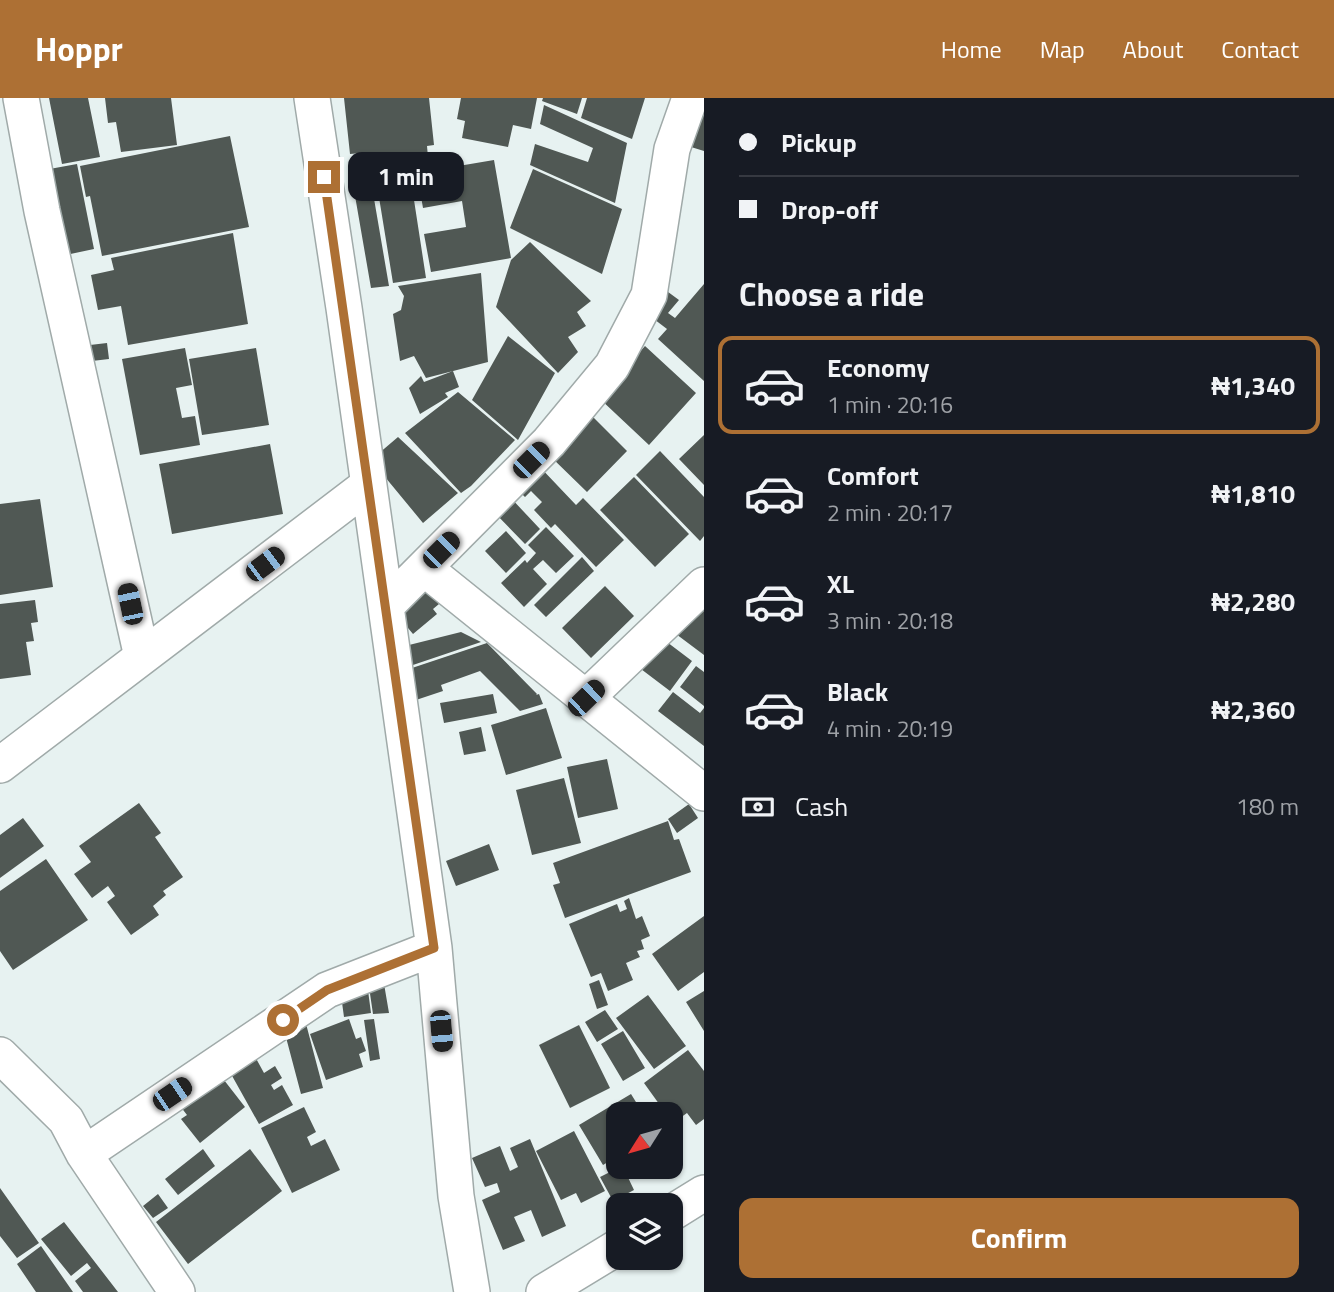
<!DOCTYPE html>
<html lang="en">
<head>
<meta charset="utf-8">
<style>
	body { margin:0; font-family:"Titillium Web",sans-serif; background:#242831; color:#f1f3f6; height:100vh; display:flex; flex-direction:column; font-size:26px; white-space:nowrap }
	* { box-sizing:border-box; margin:0 }
	p { font-size:23px; color:#9ea1a6 }
	.icon { flex:none; width:38px; height:38px; fill:none; stroke:currentColor; stroke-width:2; stroke-linecap:round; stroke-linejoin:round }
	.map { position:relative; flex:1; overflow:hidden }
	.details { display:flex; flex-direction:column; background:#171b24; width:630px }
	.details>* { flex:none }
	.top-card { display:grid; align-content:center; height:154px; padding:0 35px; background:#171b24 }
	.needle { width:46px; rotate:233deg }
	.tools { position:absolute; left:606px; top:1004px; display:grid; gap:14px }
	.tools a { display:grid; place-items:center; width:77px; height:77px; border-radius:14px; background:#171b24; box-shadow:0 2px 5px #0004; font-size:35px }
	.end { position:absolute; width:32px; height:32px; margin:-16px; border:9px solid #ad7034; background:#fff; box-shadow:0 0 0 4px #fff }
	.from { border-radius:50% }
	.bubble { position:absolute; height:49px; border-radius:14px; background:#171b24; box-shadow:0 2px 5px #0004; font-size:23px; font-weight:700; line-height:49px; text-align:center }
	.car { position:absolute; width:21px; height:42px; margin:-21px -10px; border-radius:9px; box-shadow:0 0 5px 2px #0007; background:linear-gradient(#222 24%,#8ab4d8 0 40%,#222 0 76%,#8ab4d8 0 86%,#222 0) }
	.top-card b { display:flex; align-items:center; gap:24px; height:66px; font-size:26px }
	.top-card b+b { border-top:2px solid #363941 }
	.top-card i { width:18px; height:18px; background:#f1f3f6 }
	ul { padding:0; list-style:none }
	li { display:flex; align-items:center; gap:21px; height:98px; margin:0 14px 10px; padding:0 21px; border:4px solid transparent; border-radius:14px }
	li div { flex:1 }
	li b { display:block; font-size:26px }
	li em { font-style:normal; font-weight:700 }
	li.active { border-color:#ad7034 }
	li>.icon { width:63px; height:63px; stroke-width:1.5 }
	h2 { padding:0 35px; font-size:32px; line-height:84px }
	.pay { display:flex; align-items:center; gap:18px; height:77px; padding:0 35px; font-size:26px }
	.pay p { margin-inline-start:auto }
	.primary-button { display:flex; gap:14px; margin-top:auto; padding:14px 35px }
	.primary-button a { flex:1; height:80px; border-radius:14px; background:#ad7034; color:#fff; font-size:28px; font-weight:700; line-height:80px; text-align:center }
	header { display:flex; align-items:center; gap:42px; box-sizing:border-box; height:98px; padding:0 35px; background:#ad7034; color:#fff }
	header strong { font-size:33px }
	nav { display:flex; gap:38px; margin-inline-start:auto; font-size:24px }
	main { display:flex; flex:1; min-height:0 }
	.map>svg:first-child { display:block }
	.building { fill:#505854 }
	.lines { fill:none; stroke-linecap:round; stroke-linejoin:round }
	.street-casing { stroke:#a0aaa9; stroke-width:38 }
	.street { stroke:#fff; stroke-width:35 }
	.route { stroke:#ad7034; stroke-width:9 }
</style>
</head>
<body>
<header>
<strong>Hoppr</strong>
<nav><a>Home</a><a>Map</a><a>About</a><a>Contact</a></nav>
</header>
<main>
<div class="map">
<svg width="704" height="1194" viewBox="0 0 704 1194">
	<rect width="100%" height="100%" fill="#e7f2f1"/>
	<path class="building" d="M49,0h39l12,59 -38,7z
		M105,0h66l6,47 -56,7 -5,-30 -8,1z
		M344,0h85l5,47 -7,1 2,22 -65,7 -3,-22 -11,1z
		M461,0h76l-6,31 -18,-4 -5,22 -46,-9 3,-17 -8,-2z
		M543,0h39l-5,16 -35,-13z
		M587,0h58l-13,41 -51,-21z
		M704,4v49l-13,-4z
		M544,7l83,38 -12,60 -85,-38 5,-21 53,18 5,-14 -53,-24z
		M230,38l19,91 -147,29 -12,-60 -4,1 -6,-31z
		M494,62l17,98 -80,14 -7,-38 42,-7 -4,-26 -39,7 -6,-35z
		M77,66l17,85 -33,7 -17,-86z
		M533,71l89,40 -20,65 -92,-46z
		M410,76l16,104 -33,5 -17,-104z
		M372,89l17,99 -18,2 -17,-98z
		M233,135l15,91 -120,21 -7,-39 -23,4 -7,-35 23,-5 -3,-12z
		M530,144l61,59 -14,11 9,14 -18,11 10,15 -20,21 -62,-66 15,-47z
		M481,175l7,89 -62,16 -12,-22 -14,5 -7,-47 8,-4 3,-14 -6,-10z
		M704,186v97l-46,-42 9,-10 -21,-16 18,-24 15,11 -11,13 7,5z
		M508,238l47,37 -37,67 -46,-40z
		M107,245l2,16 -17,2 -2,-16z
		M645,248l51,47 -47,52 -50,-47z
		M185,250l7,37 -16,3 6,30 13,-2 5,29 -60,10 -18,-96z
		M256,250l13,77 -67,10 -13,-76z
		M453,273l6,16 -14,6 3,4 -28,17 -11,-26 12,-12 3,6z
		M458,294l57,48 -44,46 -10,7 -56,-60z
		M590,316l37,37 -40,41 -38,-37z
		M704,337v50l-25,-26z
		M398,339l60,56 -35,30 -52,-63z
		M270,346l13,70 -111,20 -13,-70z
		M660,353l44,46v39l-4,5 -64,-66z
		M538,367l38,40 7,-7 41,42 -28,27 -41,-43 -4,4 -17,-18 8,-8 -11,-11 -6,6 -10,-10z
		M634,379l55,57 -34,33 -55,-57z
		M509,398l31,33 -15,15 -32,-33z
		M40,401l13,88 -53,8v-91z
		M546,429l28,29 -18,17 -13,-13 -10,9 14,15 -23,23 -23,-24 24,-23 2,3 9,-10 -8,-8z
		M506,433l20,22 -20,20 -21,-22z
		M582,459l12,14 -48,46 -12,-12z
		M423,487l16,19 -6,5 4,5 -24,20 -20,-24z
		M605,488l29,30 -43,42 -29,-30z
		M704,499v58l-28,-21z
		M35,502l3,22 -7,1 3,18 -8,1 5,33 -31,4v-75z
		M461,534l20,10 -74,25 -2,-21z
		M659,538l33,25 -22,30 -33,-25z
		M487,545l50,51 -1,1 3,-1 4,10 -23,7 -40,-40 -39,14 2,6 -30,10 -10,-30z
		M696,568l8,6v34l-24,-19z
		M673,594l27,21 4,-5v38l-46,-35z
		M493,596l4,19 -53,10 -4,-20z
		M546,610l16,50 -56,17 -15,-50z
		M481,629l5,24 -22,4 -5,-23z
		M607,661l11,50 -40,9 -11,-51z
		M564,680l17,65 -49,12 -16,-65z
		M139,705l22,30 -6,4 28,40 -20,14 3,4 -13,11 6,9 -28,20 -24,-33 8,-6 -7,-10 -16,12 -18,-24 17,-12 -12,-16z
		M689,706l9,14 -21,15 -9,-14z
		M23,720l21,28 -44,32v-43z
		M668,723l6,19 5,-1 12,33 -126,46 -12,-33 7,-2 -7,-20z
		M489,746l10,26 -43,16 -10,-25z
		M46,761l42,61 -75,50 -13,-19v-60z
		M629,800l7,21 6,-3 8,20 -9,4 3,9 -7,2 3,6 -14,6 7,17 -25,11 -7,-18 -10,4 -22,-53 48,-20 3,8 7,-3 -3,-8z
		M704,818v56l-26,19 -26,-37z
		M383,880l6,35 -16,1 -5,-34z
		M599,882l9,25 -11,4 -8,-25z
		M367,885l4,30 -27,4 -4,-29z
		M704,893v40l-18,-29z
		M648,897l38,51 -32,23 -38,-51z
		M605,912l13,19 -21,13 -12,-20z
		M349,921l7,20 5,-2 5,14 -7,3 4,13 -37,13 -16,-46z
		M374,921l6,40 -10,2 -6,-41z
		M305,922l18,68 -22,6 -18,-68z
		M579,927l31,63 -40,20 -31,-63z
		M623,933l22,37 -22,13 -22,-37z
		M688,952l16,21v48l-8,6 -9,-12 -14,10 -3,-8h-3l-23,-32z
		M252,953l12,22 11,-7 7,12 -11,7 3,5 8,-5 11,20 -34,19 -33,-59z
		M217,973l28,36 -45,36 -19,-24 6,-4 -10,-13z
		M631,996l13,21h-26v41l-15,9 -24,-40z
		M304,1009l12,25 -9,5 4,9 14,-7 15,31 -48,23 -31,-65z
		M574,1033l31,60 -24,12 -5,-10 -15,7 -25,-49z
		M530,1041l36,87 -24,11 -11,-27 -17,7 11,24 -22,9 -21,-50 18,-8 -3,-9 -12,4 -13,-29 28,-12 10,25 8,-4 -8,-19z
		M203,1051l12,17 -37,29 -13,-16z
		M250,1051l32,42 -94,73 -32,-42z
		M620,1069h3l11,23 -21,11 -13,-24z
		M0,1090l39,55 -22,15 -17,-22z
		M158,1096l10,14 -15,10 -10,-12z
		M64,1124l54,70h-35l-8,-11 16,-13 -4,-5 -16,13 -30,-37z
		M41,1148l32,46h-37l-19,-28z"/>
	<g class="lines">
		<g class="street-casing">
			<path id="street" d="M21,0l21,113 100,446
				M312,0l32,210 90,640 22,248 16,96
				M424,470l280,225
				M386,508l163,-164 63,-76 37,-71 23,-146 18,-51
				M586,600l118,-113
				M0,667l367,-279
				M0,957l66,65 18,34 93,138
				M84,1056l243,-164 107,-42
				M670,1116l34,-21
				M544,1194l74,-45"/>
		</g>
		<use href="#street" class="street"/>
	</g>
	<g class="lines">
		<path class="route" d="M283,922l44,-30 107,-42 -110,-771"/>
	</g>
</svg>
<div class="tools">
<a><svg class="needle" viewBox="-14 -14 28 28"><path d="M0-13l5 13h-10z" fill="#e53935"/><path d="M0 13l5-13h-10z" fill="#9ea1a6"/></svg></a>
<a><svg class="icon" aria-label="layers" viewBox="0 0 24 24"><path d="M12 4l9 5-9 5-9-5zM3 14l9 5 9-5"/></svg></a>
</div>
<i class="end from" style="left:283px;top:922px"></i>
<i class="end" style="left:324px;top:79px"></i>
<div class="bubble" style="left:348px;top:54px;width:116px">1 min</div>
<i class="car" style="left:531px;top:362px;rotate:45deg"></i>
<i class="car" style="left:441px;top:452px;rotate:45deg"></i>
<i class="car" style="left:265px;top:466px;rotate:53deg"></i>
<i class="car" style="left:130px;top:506px;rotate:348deg"></i>
<i class="car" style="left:586px;top:600px;rotate:46deg"></i>
<i class="car" style="left:441px;top:933px;rotate:175deg"></i>
<i class="car" style="left:172px;top:996px;rotate:56deg"></i>
</div>
<section class="details">
<div class="top-card">
<b><i class="from"></i>Pickup</b>
<b><i></i>Drop-off</b>
</div>
<h2>Choose a ride</h2>
<ul>
<li class="active"><svg class="icon" aria-label="car" viewBox="0 0 24 24"><path d="M5 17H2v-5l4-1 3-4h7l3 4 3 1v5h-3M9 17h6M6 11h13"/><circle cx="7" cy="17" r="2"/><circle cx="17" cy="17" r="2"/></svg><div><b>Economy</b><p>1 min · 20:16</p></div><em>₦1,340</em></li>
<li><svg class="icon" aria-label="car" viewBox="0 0 24 24"><path d="M5 17H2v-5l4-1 3-4h7l3 4 3 1v5h-3M9 17h6M6 11h13"/><circle cx="7" cy="17" r="2"/><circle cx="17" cy="17" r="2"/></svg><div><b>Comfort</b><p>2 min · 20:17</p></div><em>₦1,810</em></li>
<li><svg class="icon" aria-label="car" viewBox="0 0 24 24"><path d="M5 17H2v-5l4-1 3-4h7l3 4 3 1v5h-3M9 17h6M6 11h13"/><circle cx="7" cy="17" r="2"/><circle cx="17" cy="17" r="2"/></svg><div><b>XL</b><p>3 min · 20:18</p></div><em>₦2,280</em></li>
<li><svg class="icon" aria-label="car" viewBox="0 0 24 24"><path d="M5 17H2v-5l4-1 3-4h7l3 4 3 1v5h-3M9 17h6M6 11h13"/><circle cx="7" cy="17" r="2"/><circle cx="17" cy="17" r="2"/></svg><div><b>Black</b><p>4 min · 20:19</p></div><em>₦2,360</em></li>
</ul>
<div class="pay"><svg class="icon" aria-label="cash" viewBox="0 0 24 24"><path d="M3 7h18v10H3z"/><circle cx="12" cy="12" r="2"/></svg>Cash<p>180 m</p></div>
<div class="primary-button"><a>Confirm</a></div>
</section>
</main>
</body>
</html>
